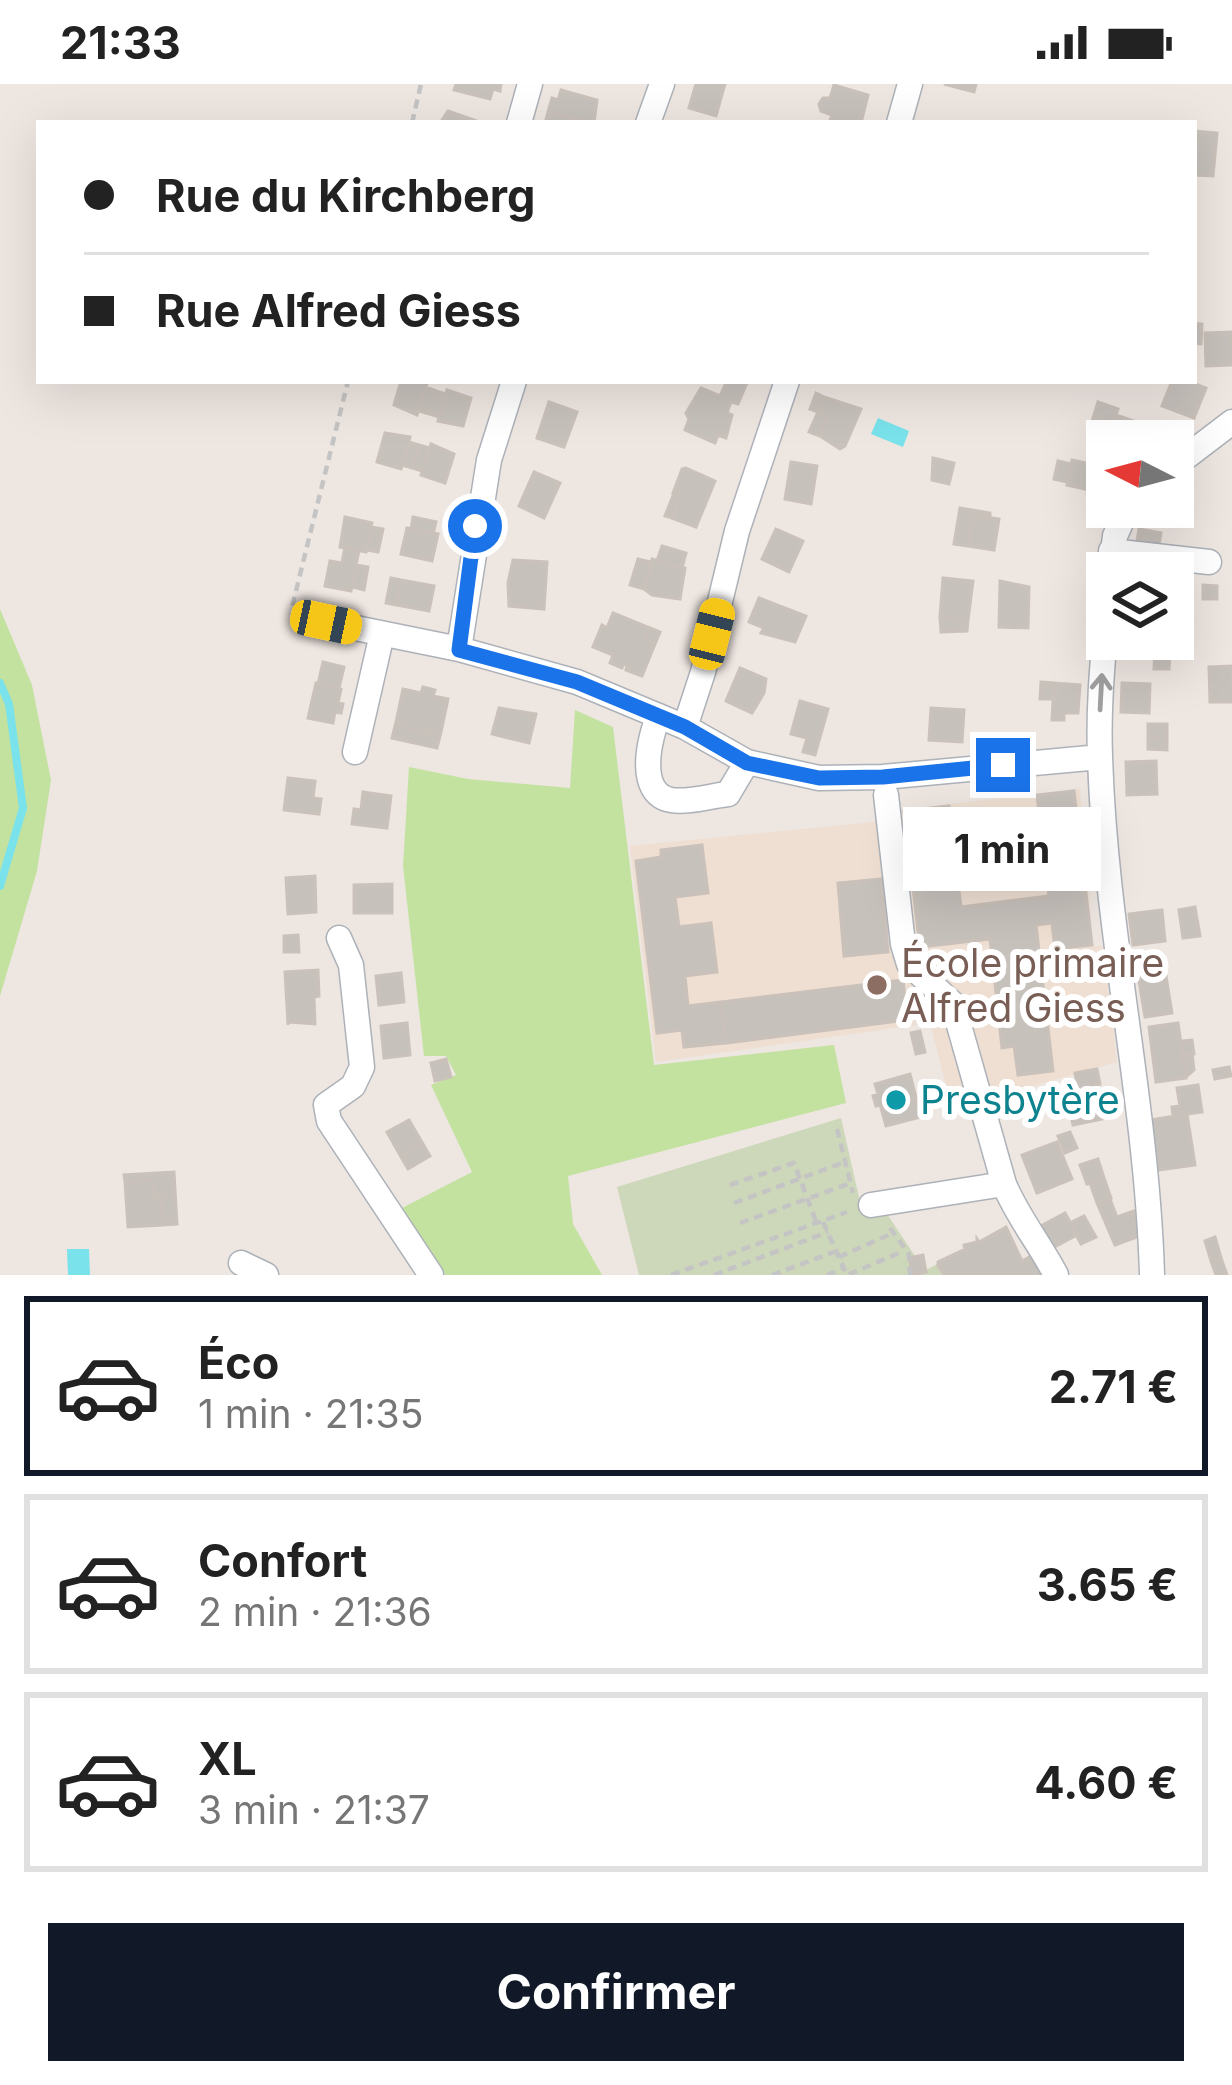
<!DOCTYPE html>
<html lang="fr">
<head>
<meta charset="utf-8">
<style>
	body { margin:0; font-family:Inter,sans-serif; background:#f2f2f2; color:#222; height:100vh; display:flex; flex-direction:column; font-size:45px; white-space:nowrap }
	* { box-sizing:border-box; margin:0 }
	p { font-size:39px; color:#767676 }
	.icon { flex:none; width:66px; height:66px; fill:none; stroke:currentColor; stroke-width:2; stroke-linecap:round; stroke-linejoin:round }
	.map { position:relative; height:1191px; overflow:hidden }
	.details { display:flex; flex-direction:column; background:#fff; flex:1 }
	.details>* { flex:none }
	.guide { position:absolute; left:36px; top:36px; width:1161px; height:264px; border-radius:0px; box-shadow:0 12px 48px #0002; display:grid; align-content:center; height:264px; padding:0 48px; background:#fff }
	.needle { width:78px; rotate:276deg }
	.controls { position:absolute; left:1086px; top:336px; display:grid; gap:24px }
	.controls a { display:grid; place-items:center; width:108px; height:108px; border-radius:0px; background:#fff; box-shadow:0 12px 48px #0002; font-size:60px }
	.end { position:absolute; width:54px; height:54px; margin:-27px; border:15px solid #1a73e8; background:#fff; box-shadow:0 0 0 6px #fff }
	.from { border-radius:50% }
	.bubble { position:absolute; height:84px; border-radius:0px; background:#fff; box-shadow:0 12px 48px #0002; font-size:39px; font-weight:700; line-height:84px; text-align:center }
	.car { position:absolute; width:36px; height:72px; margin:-36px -18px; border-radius:15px; box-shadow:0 0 9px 3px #0007; background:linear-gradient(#f5c518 24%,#345 0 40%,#f5c518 0 76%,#345 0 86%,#f5c518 0) }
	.guide b { display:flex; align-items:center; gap:42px; height:114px; font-size:45px }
	.guide b+b { border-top:3px solid #e0e0e0 }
	.guide i { width:30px; height:30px; background:#222 }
	ul { padding:21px 0 0; list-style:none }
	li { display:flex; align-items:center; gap:36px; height:180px; margin:0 24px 18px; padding:0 24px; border:6px solid #e0e0e0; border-radius:0px }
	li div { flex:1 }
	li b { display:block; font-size:45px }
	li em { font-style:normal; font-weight:700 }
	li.active { border-color:#111827 }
	li>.icon { width:108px; height:108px; stroke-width:1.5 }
	.action { display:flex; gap:24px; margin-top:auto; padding:24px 48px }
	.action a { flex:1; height:138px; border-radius:0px; background:#111827; color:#fff; font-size:48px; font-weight:700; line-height:138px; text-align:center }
	.status { display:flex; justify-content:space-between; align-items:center; height:84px; padding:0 60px; background:#fff; direction:ltr }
	.status svg { height:33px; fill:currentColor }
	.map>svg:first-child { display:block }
	.education { fill:#eedfd2 }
	.green { fill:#c3e2a0 }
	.cemetery { fill:#cdd7b9 }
	.water { fill:#79e2ea }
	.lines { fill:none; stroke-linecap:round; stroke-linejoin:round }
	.stream { stroke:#79e2ea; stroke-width:8 }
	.building { fill:#c7c1bc; stroke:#cac1ba; stroke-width:3 }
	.minor-casing { stroke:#adb2b9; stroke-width:27 }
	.path { stroke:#c4c4c4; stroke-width:4.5; stroke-dasharray:9 6; stroke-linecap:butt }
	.minor { stroke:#fff; stroke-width:24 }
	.oneway { stroke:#a0a0a0 }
	.route { stroke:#1a73e8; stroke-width:15 }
	.education-dot { fill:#8d6e63; stroke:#fff; stroke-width:4.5 }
	.culture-dot { fill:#0f9aa8; stroke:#fff; stroke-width:4.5 }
	.labels { text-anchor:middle; stroke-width:12; stroke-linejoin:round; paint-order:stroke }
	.education-label { font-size:39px; fill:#785e54; stroke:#fff; text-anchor:start }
	.culture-label { font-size:39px; fill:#0d838f; stroke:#fff; text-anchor:start }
</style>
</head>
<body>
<div class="status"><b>21:33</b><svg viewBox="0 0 49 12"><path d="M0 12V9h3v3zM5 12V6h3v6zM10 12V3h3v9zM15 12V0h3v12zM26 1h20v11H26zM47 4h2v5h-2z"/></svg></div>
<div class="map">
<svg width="1232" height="1191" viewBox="0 0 1232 1191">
	<rect width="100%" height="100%" fill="#eee6e1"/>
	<path class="education" d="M1080,705l13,157h10l14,116 -165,47 -22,-86 -274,39 -26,-216 254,-25 14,-11z"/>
	<path class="green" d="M0,525l32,76 19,95 -14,91 -37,125z
		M575,626l38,17 41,338 180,-20 12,58 -278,73 5,48 29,51h-162l-40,-66 72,-37 -41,-87 25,-10 -10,-19h-22l-21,-190 6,-99 59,12 102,9z"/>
	<path class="cemetery" d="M841,1034l22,97 20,-7 32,48 8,-1 3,15 11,-6 8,11h-306l-22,-88z"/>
	<path class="water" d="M878,334l31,13 -6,16 -32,-13z
		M67,1165h22l1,26h-22z"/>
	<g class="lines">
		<path class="stream" d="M0,599l9,21 14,104 -23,78"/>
	</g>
	<path class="building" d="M456,0h45l-1,7 -7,-2 -3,10 -36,-9z
		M696,0h29l-9,32 -27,-8z
		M944,0h32l-2,8z
		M834,1l34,10 -7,28h-32l3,-8 -11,-4 -2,-7 4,-6h7z
		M561,6l36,10 -3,23 -46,-11 4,-14 6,2z
		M448,27l34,12h-42z
		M548,28l41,11h-44z
		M1194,47l23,2 -4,43 -19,-1z
		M1194,239l8,1 -1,20 -7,-1z
		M1232,248v33l-26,1 -1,-33z
		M401,297l26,3 -10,31 -23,-10z
		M727,297l19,4 -8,19 -7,-2 -4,11 5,2 -6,23 -8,-3 -3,8 -30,-13 4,-11 -3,-6 15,-25 19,8z
		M1172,297h16l18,7 -12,30 -32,-12z
		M426,303l10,4 -7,23 -10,-3z
		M447,306l24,8 -8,28 -25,-5z
		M436,307l10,3 -7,23 -10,-3z
		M816,309l8,4 -6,15 -8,-3z
		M824,313l37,12 -16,37 -5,3 -20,-13 8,-20 -10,-4z
		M549,318l28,10 -13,35 -27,-9z
		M1098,318l20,7 -7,19 -19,-7z
		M818,328l10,4 -8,20 -11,-4z
		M1116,331l32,11 -5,15 -37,3z
		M385,349l25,4 -9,32 -24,-7z
		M409,358l10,3 -7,23 -10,-3z
		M431,360l23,10 -9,29 -24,-8z
		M419,361l11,3 -8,23 -10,-3z
		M933,374l21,5 -5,21 -17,-4z
		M1072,376l32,7 -6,25 -31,-7z
		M1058,377l13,3 -4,18 -13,-3z
		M791,378l26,4 -6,38 -26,-5z
		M686,384l29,13 -19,46 -24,-9 8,-23 -7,-2 9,-24z
		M534,388l26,11 -16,35 -25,-12z
		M674,409l6,2 -8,23 -7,-2z
		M960,424l30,5v4l-18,-2 -4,31 -14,-2z
		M972,431l27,4 -5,31 -26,-4z
		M345,433l27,6 -6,29 -26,-5z
		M413,433l23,5 -3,12 -22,-5z
		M371,443l12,2 -5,23 -11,-2z
		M407,444l31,6 -6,27 -31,-7z
		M776,445l27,12 -14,31 -27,-13z
		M1139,445l22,4 -2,12 -22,-4z
		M662,462l24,7 -4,15 -25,-7z
		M345,463l14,3 -8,41 -26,-5 5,-25 12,2z
		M638,475l13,3 -7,27 -14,-4z
		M652,475l33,9 -5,31 -28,-4 -8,-6z
		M513,476l34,2 -3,47 -35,-3 -1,-23z
		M356,481l12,2 -4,23 -12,-3z
		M391,494l10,2 -4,25 -11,-2z
		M943,494l30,3 -5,39 -28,-3z
		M401,496l33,6 -5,25 -32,-6z
		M1000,497l29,6 -1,41 -29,-1z
		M1203,501l14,1v13h-14z
		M759,514l47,18 -11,26 -34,-9 3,-5 -15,-6z
		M613,529l37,15 -5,12 10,4 -13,32 -16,-6 1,-4 -4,-2 -1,4 -12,-5 3,-8 -20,-8 9,-22 5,3z
		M940,533l28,3 -1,11 -26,1z
		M650,544l10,4 -5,12 -10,-4z
		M1120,555h22v13l-22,-1z
		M1155,567h15l-1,18h-15z
		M323,578l21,5 -5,21 -21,-4z
		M1232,582v36h-22l-1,-35z
		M740,584l26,11 -2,14 -12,20 -26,-12z
		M1041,598l13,1 -1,16h-13z
		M316,599l25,6 -3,14 5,1 -2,9 -6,-1 -2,11 -25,-5z
		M1054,599l26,2 -2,28h-14v7h-12z
		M1122,599l28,1 -1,29 -28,-1z
		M423,603l12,3 -2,6 15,3 -7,33 -14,-3 -1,5 -30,-12 7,-33 18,4z
		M800,617l28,8 -13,46 -12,-3 4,-14 -16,-4z
		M499,624l37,6 -7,29 -37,-9z
		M931,624l33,2 -2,32 -33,-2z
		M396,638l30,12 1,-5 14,3 -4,16 -45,-10z
		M1148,640h19v12l-19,1z
		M1167,652v14l-19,-1v-12z
		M1156,677l1,33 -30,1 -1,-33z
		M288,694l27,3 -2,17 8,1 -2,15 -35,-4z
		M1074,707l18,154 -37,4 -3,-26 -16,2 17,146 -35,4 -4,-29 -12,2 -12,-109 -70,8 -16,-136 45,-5 12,101 88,-11 -12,-101z
		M363,708l28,4 -4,32 -35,-4 2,-15 7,1z
		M702,761l6,48 -33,4 4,30 32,-4 6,49 -32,4 3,30 33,-4 5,41 -42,4 -2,-17 -25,3 -21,-172 25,-4v-7z
		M315,792l1,36 -28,2 -2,-36z
		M882,795l6,73 -44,4 -6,-73z
		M392,800v29h-38v-28z
		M1195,823l5,29 -17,2 -4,-28z
		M1162,826l3,31 -32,4 -4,-31z
		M298,851l1,17h-15v-16z
		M318,886l1,26 -5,1 1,27 -27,-2v3l-3,-53z
		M1165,886l7,43 -27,4 -7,-42z
		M401,889l3,29 -25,3 -3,-29z
		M903,896l4,40 -181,23 -5,-41z
		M407,939l3,32 -26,3 -3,-32z
		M1178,939l8,55 -30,4 -7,-55z
		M920,947l5,21 -9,2 -5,-21z
		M1192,956l2,14 -11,1 -2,-14z
		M1192,970l2,16 -8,7 -3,-22z
		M446,975l5,18 -16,4 -4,-18z
		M1229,983l2,9 -16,3 -2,-9z
		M1097,985l3,15 -22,5 -3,-16z
		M910,990l11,43 -35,9 -6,-22 -4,2 -3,-10 5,-2 -3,-10z
		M1095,1001l7,34 -29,6 -7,-34z
		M1198,1001l4,27 -29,4 -1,-9 8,-1 -3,-18z
		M1187,1030l8,51 -37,5 -7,-50z
		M409,1036l14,24 -22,13 -14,-25z
		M1070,1048l7,16 -12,5 -7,-17z
		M1057,1058l15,37 -35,14 -15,-38z
		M423,1060l7,12 -22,13 -7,-12z
		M1098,1075l6,19 -17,6 -7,-19z
		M174,1088l3,52 -14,1 -1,-28 -8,1 -1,-18 -28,2 -1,-7z
		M1104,1094l7,20 -14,5 -7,-20z
		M153,1096l1,18 8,-1 1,28 -35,2 -3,-45z
		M1110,1115l7,18 17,-6 8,24 -27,10 -18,-42z
		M1065,1129l12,22 -28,15 -12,-22z
		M1084,1132l12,21 -15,7 -11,-21z
		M1006,1143l16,34 11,-6 14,20h-102l-7,-9v-4l27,-13 -1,-4 13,-3v-3l2,3z
		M1215,1153l6,21 -10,3 -6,-20z
		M923,1171l3,17 -13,3 -4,-17z
		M1221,1174l6,17h-11l-5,-14z"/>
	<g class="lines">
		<g class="minor-casing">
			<path id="minor" d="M519,39l11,-39
				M648,39l14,-39
				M899,39l11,-39
				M1173,383l59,-45
				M1111,467l98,11
				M1110,489l5,-37 13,-29
				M1107,526c-4,48 -9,97 -7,146 5,174 47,345 52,519
				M326,538l133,27 118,33 108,45 62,35 72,16 64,-1 217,-20
				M459,565l30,-189 25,-79
				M659,632c-10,21 -23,78 12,84 17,3 39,-4 57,-6l19,-32
				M685,643l18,-55 34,-141 50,-150
				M355,668l27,-118
				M886,711l17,149 6,20 44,40 51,180c13,32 36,60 52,91
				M339,854l12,27 11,102 -9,19 -27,19 3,16 102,154
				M871,1121l133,-21
				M241,1179l25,12"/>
		</g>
		<path class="path" d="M412,39l9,-39
			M302,532l-10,-9 56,-226
			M837,1045l16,64
			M730,1101l64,-22 23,61
			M734,1119l111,-41
			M823,1138l24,53 57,-24
			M740,1139l111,-40
			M890,1144l19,26 1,21
			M839,1173l54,-24
			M671,1191l176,-63
			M714,1191l114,-43
			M772,1191l62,-23
			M827,1191l17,-7"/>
		<use href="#minor" class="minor"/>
	</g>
	<defs><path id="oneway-shaft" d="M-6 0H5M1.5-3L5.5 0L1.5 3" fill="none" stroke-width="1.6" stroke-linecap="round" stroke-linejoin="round" transform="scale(3)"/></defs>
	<use class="oneway" href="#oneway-shaft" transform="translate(1101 608) rotate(-87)"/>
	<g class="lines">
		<path class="route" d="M475,442l-16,124 118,32 108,45 62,36 72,15 64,-1 120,-12"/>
	</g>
	<circle class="education-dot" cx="877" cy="901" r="12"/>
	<circle class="culture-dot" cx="896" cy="1016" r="12"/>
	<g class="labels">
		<g class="education-label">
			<text x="901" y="893">École primaire<tspan x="901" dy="45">Alfred Giess</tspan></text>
		</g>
		<g class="culture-label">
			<text x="920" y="1030">Presbytère</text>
		</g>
	</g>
</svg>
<div class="controls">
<a><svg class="needle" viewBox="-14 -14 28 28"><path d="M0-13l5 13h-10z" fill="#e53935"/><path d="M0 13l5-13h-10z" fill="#767676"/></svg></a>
<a><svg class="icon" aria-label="layers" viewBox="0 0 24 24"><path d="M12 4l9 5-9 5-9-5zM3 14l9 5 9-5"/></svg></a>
</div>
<i class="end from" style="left:475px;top:442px"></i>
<i class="end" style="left:1003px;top:681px"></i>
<div class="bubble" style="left:903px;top:723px;width:198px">1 min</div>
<i class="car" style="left:326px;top:538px;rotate:102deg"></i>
<i class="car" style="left:712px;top:550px;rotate:14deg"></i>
<div class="guide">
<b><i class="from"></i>Rue du Kirchberg</b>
<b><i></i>Rue Alfred Giess</b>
</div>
</div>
<section class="details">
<ul>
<li class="active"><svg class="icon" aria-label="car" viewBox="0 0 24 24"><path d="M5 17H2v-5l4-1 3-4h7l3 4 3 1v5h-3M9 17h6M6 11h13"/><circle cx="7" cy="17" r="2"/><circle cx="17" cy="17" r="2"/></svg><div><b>Éco</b><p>1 min · 21:35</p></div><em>2.71 €</em></li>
<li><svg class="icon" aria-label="car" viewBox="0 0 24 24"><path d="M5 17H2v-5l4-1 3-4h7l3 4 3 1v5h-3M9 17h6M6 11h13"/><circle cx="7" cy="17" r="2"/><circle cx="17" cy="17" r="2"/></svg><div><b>Confort</b><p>2 min · 21:36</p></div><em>3.65 €</em></li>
<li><svg class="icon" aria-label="car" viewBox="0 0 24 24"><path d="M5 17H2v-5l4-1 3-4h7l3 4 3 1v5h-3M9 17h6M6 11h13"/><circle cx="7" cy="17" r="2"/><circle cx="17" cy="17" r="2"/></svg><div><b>XL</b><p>3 min · 21:37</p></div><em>4.60 €</em></li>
</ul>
<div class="action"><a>Confirmer</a></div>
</section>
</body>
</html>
